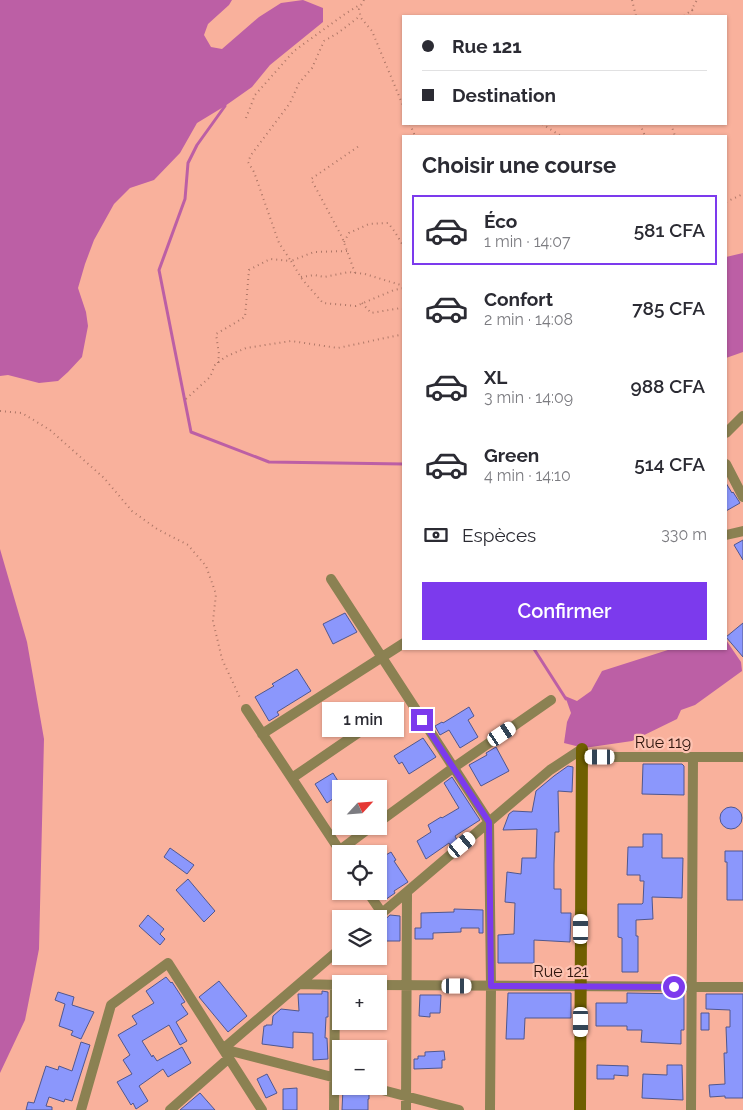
<!DOCTYPE html>
<html lang="fr">
<head>
<meta charset="utf-8">
<style>
	body { margin:0; font-family:Raleway,sans-serif; background:#f2f2f3; color:#2b2b33; height:100vh; display:flex; flex-direction:column; font-size:19px; white-space:nowrap }
	* { box-sizing:border-box; margin:0 }
	p { font-size:16px; color:#7c7c81 }
	.icon { flex:none; width:28px; height:28px; fill:none; stroke:currentColor; stroke-width:2; stroke-linecap:round; stroke-linejoin:round }
	.map { position:relative; flex:1; overflow:hidden }
	.side { position:absolute; left:402px; top:135px; width:325px; height:515px; display:flex; flex-direction:column; background:#fff; border-radius:0px; box-shadow:0 1px 4px #0004 }
	.side>* { flex:none }
	.hud { position:absolute; left:402px; top:15px; width:325px; height:110px; border-radius:0px; box-shadow:0 1px 4px #0004; display:grid; align-content:center; height:110px; padding:0 20px; background:#fff }
	.needle { width:32px; rotate:64deg }
	.buttons { position:absolute; left:332px; top:780px; display:grid; gap:10px }
	.buttons a { display:grid; place-items:center; width:55px; height:55px; border-radius:0px; background:#fff; box-shadow:0 1px 4px #0004; font-size:25px }
	.end { position:absolute; width:22px; height:22px; margin:-11px; border:6px solid #7c3aed; background:#fff; box-shadow:0 0 0 2px #fff }
	.from { border-radius:50% }
	.bubble { position:absolute; height:35px; border-radius:0px; background:#fff; box-shadow:0 1px 4px #0004; font-size:16px; font-weight:600; line-height:35px; text-align:center }
	.car { position:absolute; width:15px; height:30px; margin:-15px -8px; border-radius:6px; box-shadow:0 0 4px 1px #0007; background:linear-gradient(#fff 24%,#345 0 40%,#fff 0 76%,#345 0 86%,#fff 0) }
	.hud b { display:flex; align-items:center; gap:18px; height:48px; font-size:19px }
	.hud b+b { border-top:1px solid #e1e1e2 }
	.hud i { width:12px; height:12px; background:#2b2b33 }
	ul { padding:0; list-style:none }
	li { display:flex; align-items:center; gap:15px; height:70px; margin:0 10px 8px; padding:0 10px; border:2px solid transparent; border-radius:0px }
	li div { flex:1 }
	li b { display:block; font-size:19px }
	li em { font-style:normal; font-weight:600 }
	li.on { border-color:#7c3aed }
	li>.icon { width:45px; height:45px; stroke-width:1.5 }
	h2 { padding:0 20px; font-size:22px; line-height:60px }
	.pay { display:flex; align-items:center; gap:12px; height:55px; padding:0 20px; font-size:19px }
	.pay p { margin-inline-start:auto }
	.button { display:flex; gap:10px; margin-top:auto; padding:10px 20px }
	.button a { flex:1; height:58px; border-radius:0px; background:#7c3aed; color:#fff; font-size:20px; font-weight:600; line-height:58px; text-align:center }
	.map>svg:first-child { display:block }
	.water { fill:#bc5fa5 }
	.lines { fill:none; stroke-linecap:round; stroke-linejoin:round }
	.stream { stroke:#bc5fa5; stroke-width:3 }
	.building { fill:#8b97fc; stroke:#50578e }
	.path { stroke:#ae7767; stroke-width:2; stroke-dasharray:1 4; stroke-linecap:butt }
	.street { stroke:#8b8152; stroke-width:10 }
	.secondary { stroke:#6f5f00; stroke-width:12 }
	.route { stroke:#7c3aed; stroke-width:6 }
	.labels { text-anchor:middle; stroke-width:4.5; stroke-linejoin:round; paint-order:stroke }
	.street-label { font-size:16px; fill:#30160e; stroke:#fdc2b1 }
</style>
</head>
<body>
<div class="map">
<svg width="743" height="1110" viewBox="0 0 743 1110">
	<rect width="100%" height="100%" fill="#f9b19c"/>
	<path class="water" d="M0,0h232l-3,5 -21,19 -4,11 7,12 11,2 37,-32 22,-14 22,-3 20,8v14l-53,43 -18,22 -27,19 -28,17 -17,30 -26,27 -24,8 -16,16 -20,36 -9,24 -7,24 8,24 2,14 -6,31 -14,15 -10,9 -19,2 -31,-8 -8,1z
		M743,253v99l-17,6v-101z
		M0,549l27,93 17,97 -5,210 -14,71 -25,53z
		M726,640l15,22 1,9 -47,34 -14,5 -4,9 -45,22 -48,7 -20,-5 3,-21 4,-9 -6,-17 12,5 14,-10 11,-20 69,-22h55z"/>
	<g class="lines">
		<path class="stream" d="M224,104l1,2 -28,39 -9,18 -3,36 -26,71 32,162 78,30 135,2
			M534,649l32,50"/>
	</g>
	<path class="building" d="M726,483l6,10 1,-1 7,11 -14,8z
		M743,540v20l-9,-15z
		M345,613l12,19 -24,12 -10,-20z
		M743,623v34l-17,-20z
		M297,669l14,22 -34,21 2,3 -10,6 -14,-24 19,-11 -2,-2z
		M469,707l5,9 -6,4 10,17 -18,11 -11,-18 -9,5 -5,-9 7,-4 1,1z
		M423,738l13,19 -27,17 -7,-12 -3,2 -5,-8z
		M496,747l13,24 -28,15 -12,-21 18,-10 -1,-2z
		M643,764h39l2,2v29l-42,-1z
		M568,766l5,1 -1,25 -14,-1 1,41h-4l-1,32v25h7v24h10l-1,29 -36,-2v23h-36v-28l16,-1 1,-31 -10,-1 2,-30 14,2 1,-16h14l1,-29 -34,1 6,-16 4,-3 19,1 4,-21 18,-15z
		M333,773l8,13v7l-14,10 -12,-19z
		M452,777l28,43 -25,16 2,4 -7,5 -1,-2 -23,16 -9,-18 14,-9 -3,-7 13,-8 1,1 17,-10 -15,-25z
		M720 818a11 11 0 1 1 22 0a11 11 0 1 1-22 0Z
		M643,834h19v24h21l-1,40 -30,-1 1,22 -17,1v16h2v36h-16v-34l-4,-1v-33h24l1,-1 1,-22h-4v-6h-13l1,-28h15z
		M170,848l24,17 -7,9 -23,-17z
		M725,851h18v49h-16v-38h-2z
		M391,852l5,8 -2,1 14,21 -14,9 1,2 -10,7 -6,-9v-32z
		M188,879l27,32 -11,11 -28,-32z
		M454,909l29,1v23h-4v-5h-18v4l-28,1v6h-18v-11h6v-15l33,-1z
		M148,915l16,14 -4,5 5,5 -5,6 -21,-19z
		M390,915l10,1v25h-21v-16z
		M166,977l5,6 1,-1 13,20 -4,2 7,10 -12,8 11,19 -7,4 -11,-20 -27,16 10,16 1,-2 4,6 25,-14 9,16 -23,14 -5,-8 -24,17 9,15 -12,8 -3,-6 -2,2 -14,-23 15,-8 -9,-14 7,-5 -12,-20 19,-11 -5,-8 22,-13 -8,-12z
		M219,981l28,35 -19,16 -29,-35z
		M322,991l6,1v25h-2l-1,21h2l1,21 -15,1v-27l-20,-1v16l-31,-4 2,-18h2v-1h6l1,-9 8,-7 18,2 -1,-17h24z
		M58,992l16,5 -2,8 22,7 -13,27 -10,-4 2,-4 -14,-5 6,-22 -10,-4z
		M508,993h63v25h-46l-1,21h-18z
		M627,993l57,1v36h-3v14l-40,-2 1,-12h-15v-4h-31v-23h31z
		M706,994h37v104h-18v-2l-15,1 -1,-12 16,-1 -1,-31h3l-1,-26h4v-17l-24,-1z
		M420,995h21l-1,18h-10v4l-11,-1z
		M701,1013h8v17h-8z
		M81,1042l9,3 -18,56 -7,-2 -1,3 -15,-5 -3,9 6,1v3h-26l2,-8 6,1 12,-37 12,4 1,-4 13,5z
		M444,1051l1,9h-3v8l-28,1v-10h4v-3h7v-4z
		M597,1065l31,1v10l-14,-1v4h-17z
		M667,1065h15l1,35 -41,-2 1,-24 24,1z
		M267,1074l10,19 -11,5 -9,-19z
		M360,1087l3,4 6,3v5h-1v11h-26l1,-22z
		M297,1088v22h-14v-21z
		M200,1093l15,17h-35z"/>
	<g class="lines">
		<path class="path" d="M364,0l-5,9 2,9 11,13 32,77
			M632,0l4,16
			M684,16l9,-7
			M691,16l2,-9 4,-7
			M246,118l9,-23 39,-44 51,-37 16,-10
			M410,124l5,12
			M542,124l19,12
			M640,124l5,12
			M671,124l4,12
			M726,202l17,-8
			M344,242l5,-9 20,-9 19,-1 7,9 9,15
			M347,251l-33,1 -23,9 -12,-18 -25,-71 -6,-10 3,-7 39,-52 9,-20 13,-15 12,-27 14,-8 22,-17
			M355,273l-13,-36 -31,-58 48,-33
			M301,277l14,-2 9,2 25,-5 16,2 39,12
			M362,303l9,10 30,-5 3,1
			M218,363l1,-9 -3,-20 29,-17 4,-47 21,-11 21,2 11,18 21,24 33,3 38,-16 10,-2
			M186,399l24,-22 5,-12 10,-8 21,-9 45,-7 47,7 66,-14
			M0,411l22,2 28,17 54,48 28,33 25,18 31,16 18,21 10,28 -3,27 9,38 19,41"/>
		<path class="street" d="M726,433l17,-17
			M726,464l17,33
			M726,535l17,-4
			M331,579l158,243 2,164 -1,124
			M246,709l96,145
			M262,734l142,-91
			M582,757h161
			M292,778l79,-54
			M379,822l74,-54 98,-68
			M340,850l32,-24
			M367,891l15,22
			M375,919l175,-149 32,-21
			M299,984l41,1
			M379,985l364,2
			M223,1049l118,-101
			M223,1049l117,30
			M367,1086l92,24
			M81,1110l30,-105 57,-42 94,147
			M170,1110l59,-52
			M334,1110l1,-125
			M406,1110l1,-218
			M691,1110l2,-353"/>
		<path class="secondary" d="M580,1110l2,-361"/>
	</g>
	<g class="lines">
		<path class="route" d="M422,720l67,102 2,164 183,1"/>
	</g>
	<g class="labels">
		<g class="street-label">
			<text x="663" y="748">Rue 119</text>
			<text x="561" y="977">Rue 121</text>
		</g>
	</g>
</svg>
<div class="buttons">
<a><svg class="needle" viewBox="-14 -14 28 28"><path d="M0-13l5 13h-10z" fill="#e53935"/><path d="M0 13l5-13h-10z" fill="#7c7c81"/></svg></a>
<a><svg class="icon" aria-label="locate" viewBox="0 0 24 24"><circle cx="12" cy="12" r="6"/><path d="M12 2v4M12 18v4M2 12h4M18 12h4"/></svg></a>
<a><svg class="icon" aria-label="layers" viewBox="0 0 24 24"><path d="M12 4l9 5-9 5-9-5zM3 14l9 5 9-5"/></svg></a>
<a>+</a>
<a>−</a>
</div>
<i class="end from" style="left:674px;top:987px"></i>
<i class="end" style="left:422px;top:720px"></i>
<div class="bubble" style="left:322px;top:702px;width:82px">1 min</div>
<i class="car" style="left:502px;top:734px;rotate:56deg"></i>
<i class="car" style="left:600px;top:757px;rotate:270deg"></i>
<i class="car" style="left:462px;top:845px;rotate:50deg"></i>
<i class="car" style="left:581px;top:929px;rotate:0deg"></i>
<i class="car" style="left:457px;top:986px;rotate:90deg"></i>
<i class="car" style="left:581px;top:1022px;rotate:180deg"></i>
<div class="hud">
<b><i class="from"></i>Rue 121</b>
<b><i></i>Destination</b>
</div>
<section class="side">
<h2>Choisir une course</h2>
<ul>
<li class="on"><svg class="icon" aria-label="car" viewBox="0 0 24 24"><path d="M5 17H2v-5l4-1 3-4h7l3 4 3 1v5h-3M9 17h6M6 11h13"/><circle cx="7" cy="17" r="2"/><circle cx="17" cy="17" r="2"/></svg><div><b>Éco</b><p>1 min · 14:07</p></div><em>581 CFA</em></li>
<li><svg class="icon" aria-label="car" viewBox="0 0 24 24"><path d="M5 17H2v-5l4-1 3-4h7l3 4 3 1v5h-3M9 17h6M6 11h13"/><circle cx="7" cy="17" r="2"/><circle cx="17" cy="17" r="2"/></svg><div><b>Confort</b><p>2 min · 14:08</p></div><em>785 CFA</em></li>
<li><svg class="icon" aria-label="car" viewBox="0 0 24 24"><path d="M5 17H2v-5l4-1 3-4h7l3 4 3 1v5h-3M9 17h6M6 11h13"/><circle cx="7" cy="17" r="2"/><circle cx="17" cy="17" r="2"/></svg><div><b>XL</b><p>3 min · 14:09</p></div><em>988 CFA</em></li>
<li><svg class="icon" aria-label="car" viewBox="0 0 24 24"><path d="M5 17H2v-5l4-1 3-4h7l3 4 3 1v5h-3M9 17h6M6 11h13"/><circle cx="7" cy="17" r="2"/><circle cx="17" cy="17" r="2"/></svg><div><b>Green</b><p>4 min · 14:10</p></div><em>514 CFA</em></li>
</ul>
<div class="pay"><svg class="icon" aria-label="cash" viewBox="0 0 24 24"><path d="M3 7h18v10H3z"/><circle cx="12" cy="12" r="2"/></svg>Espèces<p>330 m</p></div>
<div class="button"><a>Confirmer</a></div>
</section>
</div>
</body>
</html>
